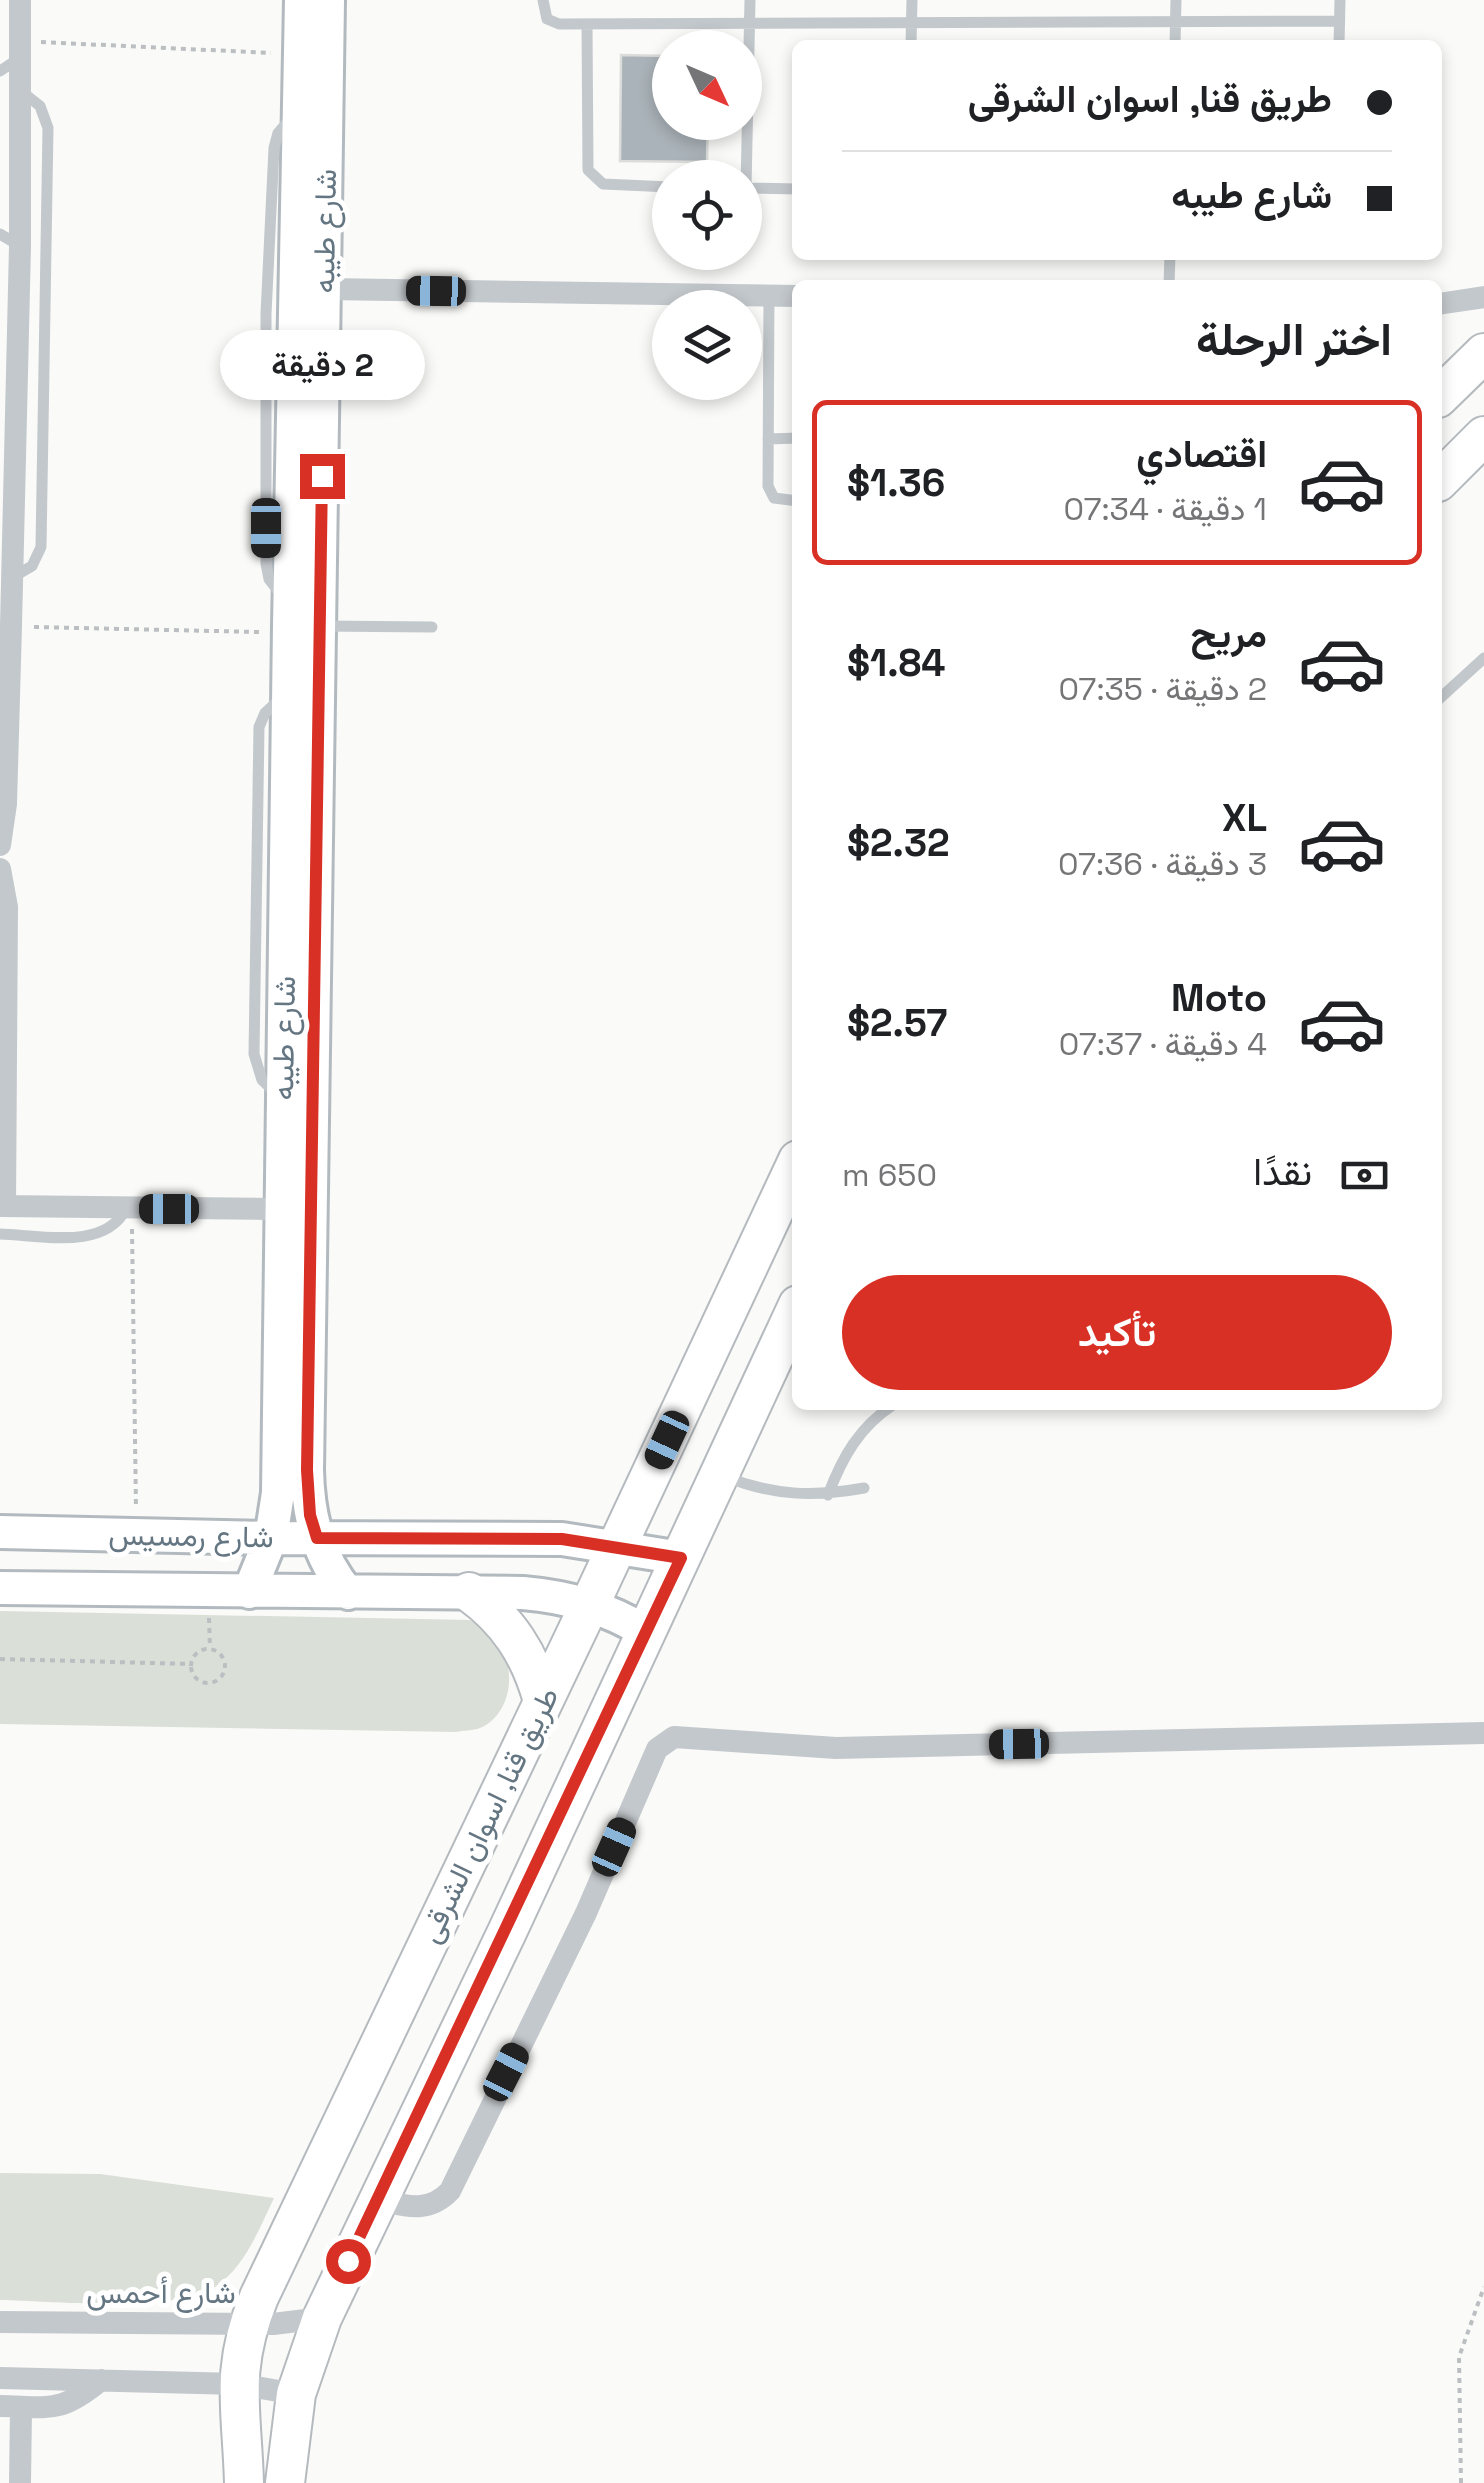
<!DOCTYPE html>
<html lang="ar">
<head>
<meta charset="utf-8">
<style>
	body { margin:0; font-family:"Space Grotesk",Vazirmatn,sans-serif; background:#f2f2f2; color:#202124; direction:rtl; height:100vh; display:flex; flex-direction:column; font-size:38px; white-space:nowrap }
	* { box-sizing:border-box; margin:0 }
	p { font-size:32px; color:#757577 }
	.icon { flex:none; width:55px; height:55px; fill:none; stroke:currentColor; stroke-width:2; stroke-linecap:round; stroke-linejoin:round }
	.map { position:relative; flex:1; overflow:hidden; direction:ltr }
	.panel { position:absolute; left:792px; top:280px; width:650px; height:1130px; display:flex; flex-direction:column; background:#fff; border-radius:15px; box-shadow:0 5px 15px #0003; direction:rtl }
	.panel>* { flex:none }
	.hud { position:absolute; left:792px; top:40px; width:650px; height:220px; border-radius:15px; box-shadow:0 5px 15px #0003; direction:rtl; display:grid; align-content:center; height:220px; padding:0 50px; background:#fff }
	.needle { width:65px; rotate:134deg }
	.fabs { position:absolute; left:652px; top:30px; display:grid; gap:20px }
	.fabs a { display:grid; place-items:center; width:110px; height:110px; border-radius:50%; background:#fff; box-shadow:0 5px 15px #0003; font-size:50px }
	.end { position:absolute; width:45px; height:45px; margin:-22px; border:12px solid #d93025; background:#fff; box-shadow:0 0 0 5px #fff }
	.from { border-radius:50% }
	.bubble { position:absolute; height:70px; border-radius:35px; background:#fff; box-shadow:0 5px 15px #0003; font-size:32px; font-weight:600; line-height:70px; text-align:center; direction:rtl }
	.car { position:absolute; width:30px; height:60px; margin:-30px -15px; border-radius:12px; box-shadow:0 0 8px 2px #0007; background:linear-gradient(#222 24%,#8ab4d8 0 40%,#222 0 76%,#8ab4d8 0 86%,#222 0) }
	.hud b { display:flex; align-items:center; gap:35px; height:95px; font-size:38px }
	.hud b+b { border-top:2px solid #e0e0e0 }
	.hud i { width:25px; height:25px; background:#202124 }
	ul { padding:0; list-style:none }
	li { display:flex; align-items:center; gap:30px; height:165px; margin:0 20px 15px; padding:0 30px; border:5px solid transparent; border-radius:15px }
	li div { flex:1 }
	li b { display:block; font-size:38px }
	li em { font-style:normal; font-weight:600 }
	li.current { border-color:#d93025 }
	li>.icon { width:90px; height:90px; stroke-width:1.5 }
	h2 { padding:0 50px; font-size:45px; line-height:120px }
	.pay { display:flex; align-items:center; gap:25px; height:110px; padding:0 50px; font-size:38px }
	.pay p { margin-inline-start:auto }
	.cta { display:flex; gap:20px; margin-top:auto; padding:20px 50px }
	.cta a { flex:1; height:115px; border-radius:60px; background:#d93025; color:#fff; font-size:40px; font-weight:600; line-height:115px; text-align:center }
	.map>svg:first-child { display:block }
	.green { fill:#dadfd7 }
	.building { fill:#aab3b9; stroke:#dcdcda; stroke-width:2.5 }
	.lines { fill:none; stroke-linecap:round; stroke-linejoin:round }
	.secondary-casing { stroke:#b3babf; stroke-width:38 }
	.primary-casing { stroke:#b5babe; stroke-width:42 }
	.path { stroke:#bbbfc2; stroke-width:4; stroke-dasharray:5 5; stroke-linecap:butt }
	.service { stroke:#c3c8cc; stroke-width:11 }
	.minor { stroke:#c3c8cc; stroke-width:22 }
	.secondary { stroke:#fff; stroke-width:32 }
	.primary { stroke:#fff; stroke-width:38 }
	.route { stroke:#d93025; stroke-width:12 }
	.labels { text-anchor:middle; stroke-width:10; stroke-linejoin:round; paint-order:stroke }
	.street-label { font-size:30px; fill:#657683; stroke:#fff }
</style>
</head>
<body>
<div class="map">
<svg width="1484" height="2483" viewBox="0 0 1484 2483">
	<rect width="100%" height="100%" fill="#fafaf8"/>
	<path class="green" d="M0,1611l470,9c8,6 18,12 25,20 23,24 18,74 -15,88 -7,3 -17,2 -24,4l-456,-8z
		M0,2173l100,1 174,24c-15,31 -29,69 -59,89 -38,26 -166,14 -215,13z"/>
	<path class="building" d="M621,55l49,1v66h38l-1,40 -87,-1z"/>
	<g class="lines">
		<g class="secondary-casing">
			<path id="secondary" d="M328,0l-21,1470c1,46 11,87 41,123
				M0,1532l271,6 291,1 119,19
				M0,1588l523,5c46,4 84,15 123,39
				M249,1592l22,-54 7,-45 11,-867 12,-626"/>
		</g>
		<g class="primary-casing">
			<path id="primary" d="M1438,398l46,-45
				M1438,482l46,-46
				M469,1592c39,28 61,62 74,109
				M244,2483c-2,-75 -15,-111 15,-186l331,-693 208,-444
				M285,2483l11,-89 26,-76 185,-386 291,-627"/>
		</g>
		<path class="path" d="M41,42l230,11
			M34,627l225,5
			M132,1229l4,280
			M209,1618l1,30
			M191 1666a17 17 0 1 1 34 0a17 17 0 1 1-34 0Z
			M0,1659l191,5
			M1461,2483l-2,-126 25,-70"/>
		<path class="service" d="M543,0l4,19 12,5 780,-3
			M587,24l1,146 15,14 67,3
			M911,45l1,-45
			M1175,45l1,-45
			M1339,45l1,-45
			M0,71l21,-14
			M745,188l53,1
			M746,188l4,-188
			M0,234l20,12
			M1169,285l1,-30
			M769,295l-1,191 6,12 24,3
			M768,439l30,-1
			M13,577l19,-11 9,-19 7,-419 -8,-22 -19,-15
			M283,597l-14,-18 -3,-15v-250l8,-166 4,-15 14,-16
			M321,626l111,1
			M1438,700l46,-42
			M276,1093l-14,-13 -8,-26 5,-327 6,-14 16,-15
			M0,1234c40,1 104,17 126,-25
			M724,1476c48,20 90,21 140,12
			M828,1495c14,-37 31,-68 65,-90"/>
		<path class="minor" d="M325,289l473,7
			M1438,304l46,-7
			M0,845l6,-41 5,-178 9,-380v-246
			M0,869l7,38 -2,299
			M0,1206l281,3
			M378,2200c27,6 50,14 72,-9l136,-278 71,-164 17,-12 162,11 648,-15
			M0,2322l273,2 49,-6
			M0,2378l238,6 58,10
			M0,2406c50,1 60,8 101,-26
			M20,2483l1,-76"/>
		<use href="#secondary" class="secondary"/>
		<use href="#primary" class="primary"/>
	</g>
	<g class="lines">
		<path class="route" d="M322,476l-15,994 3,45 7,23 245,1 119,19 -333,703"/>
	</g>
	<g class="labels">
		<g class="street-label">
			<text transform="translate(325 231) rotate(-89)" y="10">شارع طيبه</text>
			<text transform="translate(284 1038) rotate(-89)" y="10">شارع طيبه</text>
			<text transform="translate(191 1536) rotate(1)" y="10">شارع رمسيس</text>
			<text transform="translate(489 1815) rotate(-64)" y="10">طريق قنا, اسوان الشرقى</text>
			<text x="161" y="2303">شارع أحمس</text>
		</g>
	</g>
</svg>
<div class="fabs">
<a><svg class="needle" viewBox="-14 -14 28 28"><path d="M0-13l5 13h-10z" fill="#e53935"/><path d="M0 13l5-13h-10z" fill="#757577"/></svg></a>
<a><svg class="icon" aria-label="locate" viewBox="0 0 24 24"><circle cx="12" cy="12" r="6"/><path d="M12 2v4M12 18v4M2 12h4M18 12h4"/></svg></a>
<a><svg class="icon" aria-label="layers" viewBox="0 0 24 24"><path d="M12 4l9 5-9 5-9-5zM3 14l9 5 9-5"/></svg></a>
</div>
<i class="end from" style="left:348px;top:2261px"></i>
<i class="end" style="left:322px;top:476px"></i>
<div class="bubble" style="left:220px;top:330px;width:205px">2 دقيقة</div>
<i class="car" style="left:436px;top:291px;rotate:271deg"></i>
<i class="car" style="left:266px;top:528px;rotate:180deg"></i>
<i class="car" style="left:169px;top:1209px;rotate:270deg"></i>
<i class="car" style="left:667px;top:1440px;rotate:205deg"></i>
<i class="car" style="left:1019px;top:1744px;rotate:269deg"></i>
<i class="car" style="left:614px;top:1847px;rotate:24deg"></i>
<i class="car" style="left:506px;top:2072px;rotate:27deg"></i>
<div class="hud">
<b><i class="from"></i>طريق قنا, اسوان الشرقى</b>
<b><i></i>شارع طيبه</b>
</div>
<section class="panel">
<h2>اختر الرحلة</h2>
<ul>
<li class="current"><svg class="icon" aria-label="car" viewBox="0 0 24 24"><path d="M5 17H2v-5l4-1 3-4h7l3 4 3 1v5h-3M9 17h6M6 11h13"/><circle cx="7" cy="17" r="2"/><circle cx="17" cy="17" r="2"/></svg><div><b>اقتصادي</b><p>1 دقيقة · 07:34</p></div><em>$1.36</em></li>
<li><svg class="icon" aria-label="car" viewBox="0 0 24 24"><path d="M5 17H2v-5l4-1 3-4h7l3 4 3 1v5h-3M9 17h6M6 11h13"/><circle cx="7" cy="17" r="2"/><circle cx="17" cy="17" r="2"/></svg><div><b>مريح</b><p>2 دقيقة · 07:35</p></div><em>$1.84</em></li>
<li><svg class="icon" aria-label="car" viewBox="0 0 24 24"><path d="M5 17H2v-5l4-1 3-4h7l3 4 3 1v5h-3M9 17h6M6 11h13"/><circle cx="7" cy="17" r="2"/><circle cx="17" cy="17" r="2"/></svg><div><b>XL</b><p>3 دقيقة · 07:36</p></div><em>$2.32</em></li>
<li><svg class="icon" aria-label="car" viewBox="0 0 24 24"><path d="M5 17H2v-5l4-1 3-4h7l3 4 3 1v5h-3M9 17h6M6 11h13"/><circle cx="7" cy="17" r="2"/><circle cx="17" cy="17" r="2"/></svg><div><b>Moto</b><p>4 دقيقة · 07:37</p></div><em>$2.57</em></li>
</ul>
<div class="pay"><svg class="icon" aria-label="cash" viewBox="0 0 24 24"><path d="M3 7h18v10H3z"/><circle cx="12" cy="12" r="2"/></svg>نقدًا<p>650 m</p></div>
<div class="cta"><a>تأكيد</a></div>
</section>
</div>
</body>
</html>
